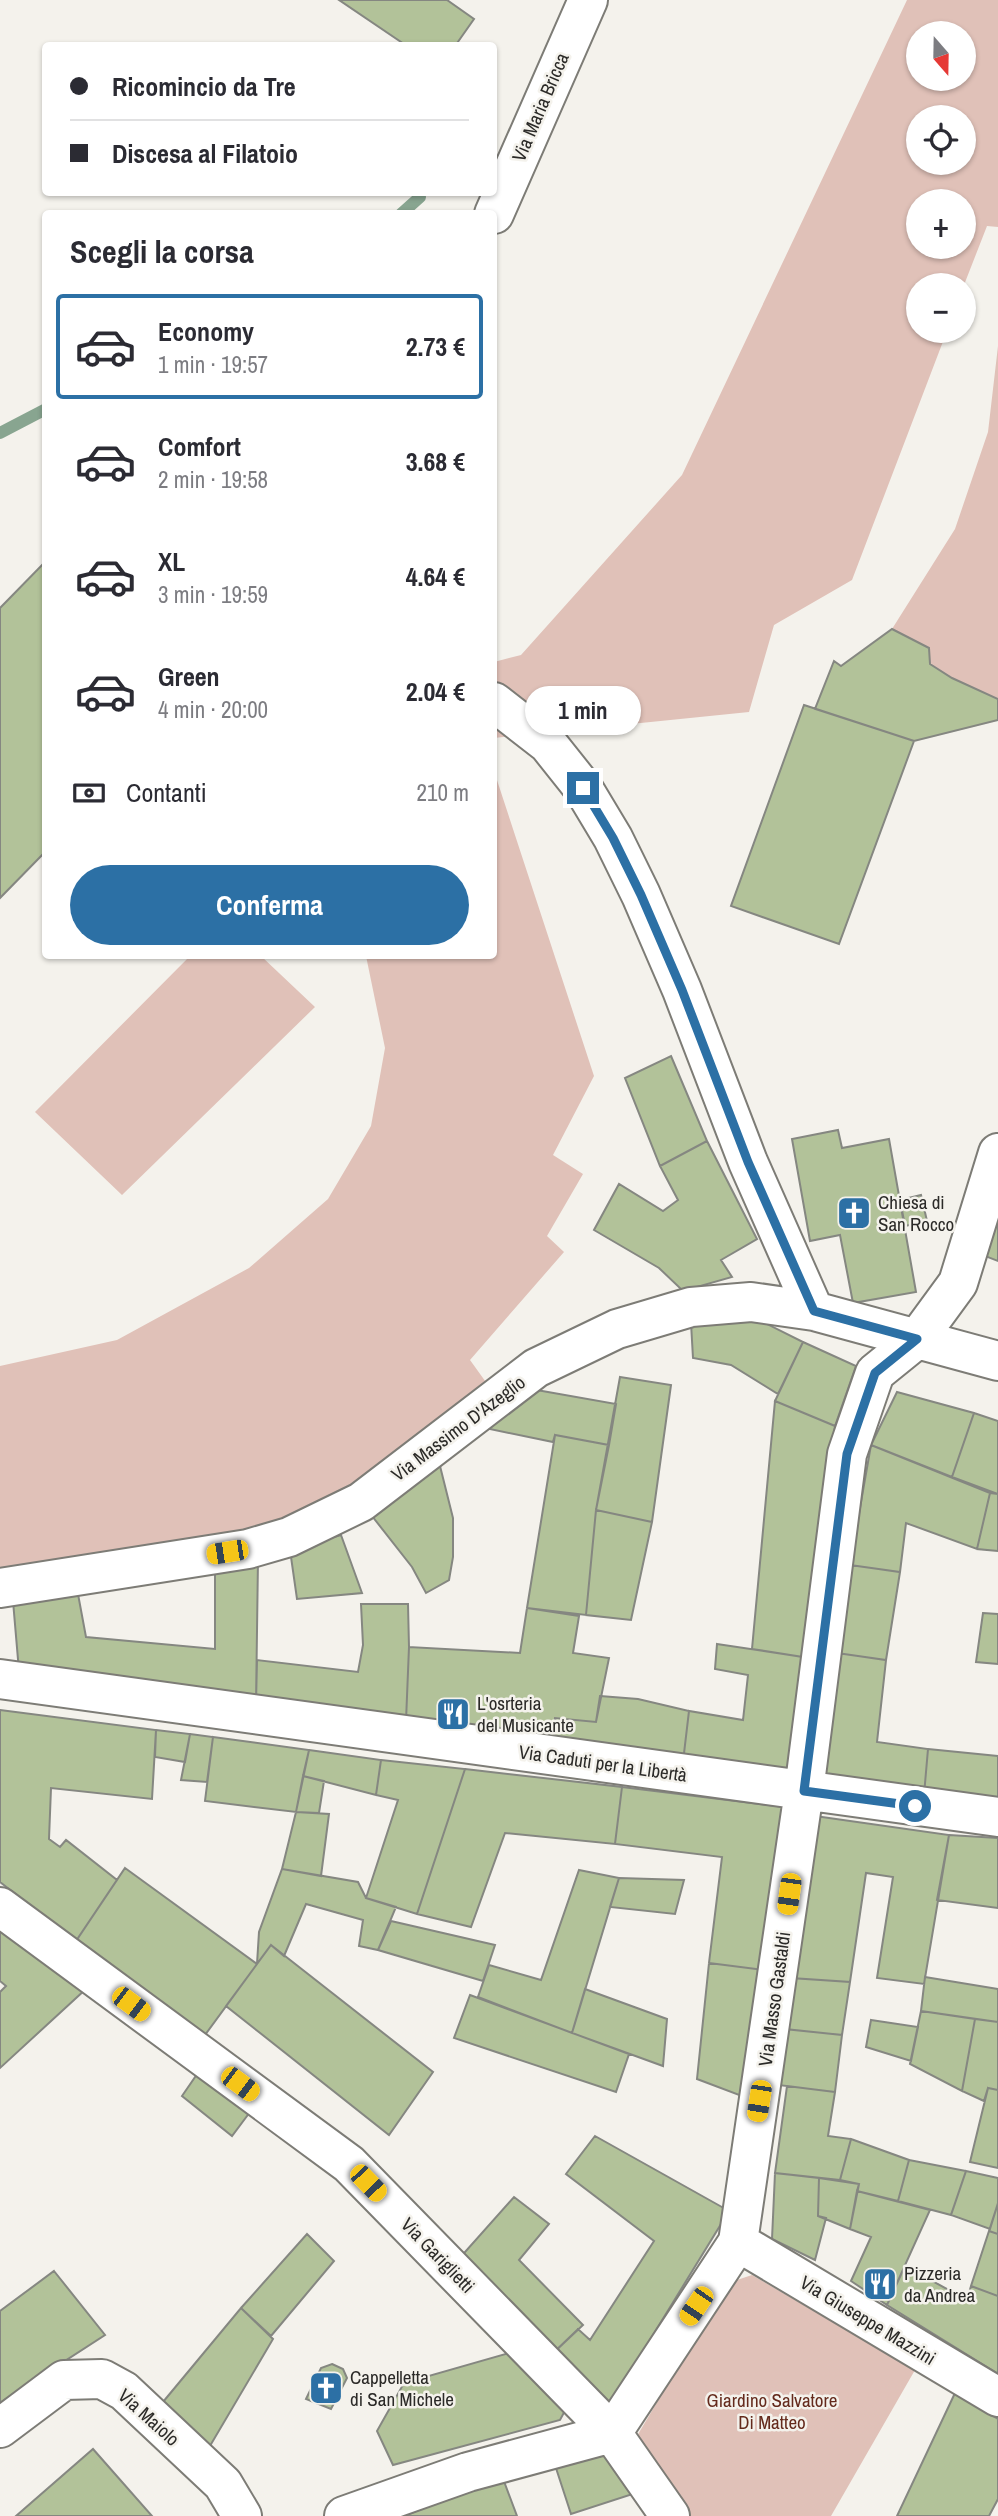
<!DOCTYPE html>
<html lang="it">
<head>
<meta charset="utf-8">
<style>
	body { margin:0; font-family:"Archivo Narrow",sans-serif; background:#f2f2f3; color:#2b2b33; height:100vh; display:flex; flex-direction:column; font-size:26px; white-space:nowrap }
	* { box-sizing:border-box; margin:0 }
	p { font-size:23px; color:#7c7c81 }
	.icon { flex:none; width:38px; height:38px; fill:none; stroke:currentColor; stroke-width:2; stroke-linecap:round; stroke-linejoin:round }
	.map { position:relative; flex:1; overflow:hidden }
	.panel { position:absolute; left:42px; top:210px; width:455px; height:749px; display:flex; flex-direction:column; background:#fff; border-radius:7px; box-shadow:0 2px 5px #0004 }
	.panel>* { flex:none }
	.guide { position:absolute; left:42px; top:42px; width:455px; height:154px; border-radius:7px; box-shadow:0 2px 5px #0004; display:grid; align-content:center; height:154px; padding:0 28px; background:#fff }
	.needle { width:46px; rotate:160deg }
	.fabs { position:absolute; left:906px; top:21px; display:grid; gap:14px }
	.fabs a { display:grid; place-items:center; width:70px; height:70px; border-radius:50%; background:#fff; box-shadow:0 2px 5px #0004; font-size:35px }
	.end { position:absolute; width:32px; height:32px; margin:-16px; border:9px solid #2c70a5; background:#fff; box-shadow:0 0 0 4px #fff }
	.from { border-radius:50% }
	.bubble { position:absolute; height:49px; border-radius:24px; background:#fff; box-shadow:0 2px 5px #0004; font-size:23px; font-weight:700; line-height:49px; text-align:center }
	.car { position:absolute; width:21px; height:42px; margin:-21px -10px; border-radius:9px; box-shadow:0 0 5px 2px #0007; background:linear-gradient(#f5c518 24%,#345 0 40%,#f5c518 0 76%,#345 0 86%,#f5c518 0) }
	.guide b { display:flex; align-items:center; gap:24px; height:66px; font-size:26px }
	.guide b+b { border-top:2px solid #e1e1e2 }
	.guide i { width:18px; height:18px; background:#2b2b33 }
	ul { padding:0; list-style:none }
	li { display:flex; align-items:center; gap:21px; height:105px; margin:0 14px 10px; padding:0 14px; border:4px solid transparent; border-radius:7px }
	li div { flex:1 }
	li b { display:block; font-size:26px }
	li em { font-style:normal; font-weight:700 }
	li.on { border-color:#2c70a5 }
	li>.icon { width:63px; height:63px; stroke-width:1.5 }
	h2 { padding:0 28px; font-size:32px; line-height:84px }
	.pay { display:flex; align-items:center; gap:18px; height:77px; padding:0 28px; font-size:26px }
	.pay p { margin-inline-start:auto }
	.cta { display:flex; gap:14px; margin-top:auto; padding:14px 28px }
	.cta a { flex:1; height:80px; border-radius:42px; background:#2c70a5; color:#fff; font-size:28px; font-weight:700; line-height:80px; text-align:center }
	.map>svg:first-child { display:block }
	.green { fill:#e0c1b8; fill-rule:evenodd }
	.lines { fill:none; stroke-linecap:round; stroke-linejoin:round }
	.stream { stroke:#88a590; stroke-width:12 }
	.building { fill:#b2c299; stroke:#858781; stroke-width:2 }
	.street-casing { stroke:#7d7c76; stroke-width:42 }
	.street { stroke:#fff; stroke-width:38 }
	.route { stroke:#2c70a5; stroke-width:9 }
	.labels { text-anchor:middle; stroke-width:5; stroke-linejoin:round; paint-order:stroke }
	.street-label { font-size:19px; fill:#2b2a28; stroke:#f4f2ec }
	.poi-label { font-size:19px; fill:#2b2a28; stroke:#f4f2ec; text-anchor:start }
	.park-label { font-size:19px; fill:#642a1c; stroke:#f4f2ec }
</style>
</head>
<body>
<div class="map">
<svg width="998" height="2516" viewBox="0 0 998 2516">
	<rect width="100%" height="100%" fill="#f4f2ec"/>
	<path class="green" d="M907,0h91v227l-11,-1 -23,59h-45v46h28l-95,249 -78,45 -25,87 -255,26v-76l27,-7 161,-180zM919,33h45v46h-45zM919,117h45v46h-45zM919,201h45v46h-45z
		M998,346v353l-46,-21 -22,-14 -1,-16 -37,-19 63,-100 33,-97z
		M494,771l100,305 -41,79 30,19 -36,62 17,16 -94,108 18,25 -163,124 -80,24 -245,36v-203l117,-26 132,-72 79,-69 43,-73 14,-78 -19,-92h128z
		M190,956h71l54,51 -193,188 -87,-83z
		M752,2275l163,95 -84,146h-144l-53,-75 94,-158z"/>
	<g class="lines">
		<path class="stream" d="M401,214l19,-17
			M0,433l46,-24"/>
	</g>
	<path class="building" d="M339,0h108l27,19 -19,27h-48z
		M46,561v290l-46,47v-290z
		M892,629l37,19 1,16 22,14 46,21v21l-84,21 -99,-32 19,-48 7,5z
		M804,705l110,36 -75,203 -108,-38z
		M671,1056l36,85 -47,25 -35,-88z
		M838,1130l4,18 47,-9 27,153 -63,11 -13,-68 -30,6 -18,-102z
		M707,1141l50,98 -36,21 11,17 -49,14 -24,-23 -65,-38 25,-46 44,27 15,-11 -18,-34z
		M921,1195l6,26 -22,5 -5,-26z
		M994,1222l4,2v37l-13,-5z
		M757,1319l46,23 -25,52 -47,-29 -38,-7 -2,-35z
		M803,1342l53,24 -21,60 -60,-25z
		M620,1377l51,8 -19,137 -56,-12z
		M531,1389l85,15 -7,41 -54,-10 -2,7 -68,-14z
		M897,1392l77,21 -22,64 -81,-32z
		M775,1401l60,25 -32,231 -51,-8z
		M974,1413l24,8v73l-46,-17z
		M555,1435l54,10 -13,65 -10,105 -59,-7z
		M871,1445l119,48 -13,56 -71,-26 -6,49 -50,-7z
		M439,1462l14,56v39l-4,23 -23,13 -14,-26 -40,-51z
		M990,1493l8,1v57l-21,-2z
		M596,1510l56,12 -21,98 -45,-5z
		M341,1535l21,58 -65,6 -7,-49z
		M258,1559l-2,144 -237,-32 -6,-70 65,-7 8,43 129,12v-82z
		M850,1565l50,7 -14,88 -49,-7z
		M361,1604h47l1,43 -3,74 -150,-18 1,-43 101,12 5,-27z
		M527,1608l52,8 -6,37 36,5 -13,64 -41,-4 -1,27 -148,-24 3,-74 111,6z
		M983,1613l15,1v50l-22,-2z
		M717,1644l86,13 -15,118 -105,-13 6,-51 54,9 5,-45 -33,-6z
		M837,1653l49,7 -9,82 51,7 -4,46 -104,-12z
		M600,1696l38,3 51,12 -6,51 -129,-17 1,-27 41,4z
		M0,1710l156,20 -4,69 -101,-11 -2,51 11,8 6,-7 51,40 -41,61 -76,-59z
		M156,1730l34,4 -5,28 -30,-5z
		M190,1734l23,3 -6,45 -26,-2z
		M213,1737l96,13 -13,62 -91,-11z
		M928,1749l70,7v48l-74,-9z
		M309,1750l72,10 -5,35 -73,-19z
		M381,1760l84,9 -48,145 -51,-16 32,-98 -22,-5z
		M465,1769l157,18 -7,57 -110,-11 -34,94 -54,-13z
		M303,1776l21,5 -5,32 -23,-1z
		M622,1787l171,21 -21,163 -63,-8 13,-106 -107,-13z
		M296,1812l33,2 -8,62 -39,-7z
		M815,1816l134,19 -25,149 -47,-6 16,-101 -27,-4 -16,109 -59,-4z
		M949,1835l49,3v70l-61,-8z
		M125,1868l132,96 -52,71 -129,-94z
		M282,1869l76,13 8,16 30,9 -18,43 -19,-4 4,-26 -57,-16 -22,52 -13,-11 -14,19 2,-32z
		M579,1870l40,8 -47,155 -94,-36 11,-32 52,15z
		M619,1878l65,2 -9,34 -65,-7z
		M0,1919l87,69 -87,80v-76l6,-6 -6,-5z
		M391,1921l104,24 -12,36 -105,-31z
		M271,1945l162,127 -44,63 -163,-129z
		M709,1963l63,8 -25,127 -50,-19z
		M925,1977l73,12v33l-77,-11z
		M791,1978l59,4 -8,53 -57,-6z
		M585,1989l82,30 -4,47 -91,-33z
		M470,1995l159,59 -13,38 -162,-54z
		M921,2011l54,8 -13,72 -52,-27z
		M975,2019l23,3v68l-10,-2 -4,13 -22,-10z
		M871,2020l47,7 -7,34 -45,-14z
		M785,2029l57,6 -7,57 -57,-7z
		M202,2067l51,41 -21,28 -50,-40z
		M787,2086l48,6 -7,44 23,3 -11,41 -65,-7z
		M988,2088l10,2v78l-28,-6z
		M595,2136l134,75 -125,204 -54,-59 28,-27 12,11 64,-99 -88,-67z
		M851,2139l58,21 -11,41 -41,-10 2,-7 -19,-4z
		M909,2160l57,11 -15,44 -53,-14z
		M966,2171l32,7v25l-8,26 -39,-14z
		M775,2173l44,5 -1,38 8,2 -11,42 -43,-21z
		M819,2178l40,6 -9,45 -32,-13z
		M857,2191l73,19 -43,95 -36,-24 20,-44 -21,-8z
		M514,2197l35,27 -30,36 64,65 -33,31 -93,-95z
		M998,2203v31l-9,-3z
		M989,2231l9,3v62l-27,-10z
		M307,2234l27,27 -63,75 -30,-28z
		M905,2266l62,34 4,-14 27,10v78l-111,-69z
		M54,2271l51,64 -105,68v-92z
		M241,2308l32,31 -66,112 -49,-43z
		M516,2351l51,56 -7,13 -167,45 -16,-34 27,-48z
		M332,2364l11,5 4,9 -16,31 -25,-10 15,-31z
		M955,2393l43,26v80l-9,17h-92z
		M612,2445l30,46 -71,23 -17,-52z
		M93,2449l59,67h-136z
		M502,2476l15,40h-113z"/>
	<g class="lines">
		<g class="street-casing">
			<path id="street" d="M494,214l94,-214
				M494,702l54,42 35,44 30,50 28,57 41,95 66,172 66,149
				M0,1588l248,-39 41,-12 72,-35 175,-134 81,-39 74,-22 60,-5 63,9 184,50
				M0,1679l998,138
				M0,1907l349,257 263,269 58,83
				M738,2242l260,155
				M0,2428l64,-48 38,-1 22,12 99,93 19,32
				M344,2516l124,-44 144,-39 126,-191 66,-451 43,-337 28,-81 42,-34 41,-56 40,-130"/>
		</g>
		<use href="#street" class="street"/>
	</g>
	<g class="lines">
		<path class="route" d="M583,788l30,50 28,57 41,95 66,172 66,149 103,28 -42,34 -28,81 -43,337 111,15"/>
	</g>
	<defs>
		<g id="church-square" transform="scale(1.75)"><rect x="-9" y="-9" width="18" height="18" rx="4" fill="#2c70a5" stroke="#f4f2ec"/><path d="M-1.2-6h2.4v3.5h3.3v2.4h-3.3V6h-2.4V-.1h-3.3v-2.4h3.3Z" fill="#fff"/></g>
		<g id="restaurant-square" transform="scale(1.75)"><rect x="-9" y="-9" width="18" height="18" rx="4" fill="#2c70a5" stroke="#f4f2ec"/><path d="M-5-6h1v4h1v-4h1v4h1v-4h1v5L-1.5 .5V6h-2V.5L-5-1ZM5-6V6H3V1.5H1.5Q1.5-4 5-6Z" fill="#fff"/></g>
	</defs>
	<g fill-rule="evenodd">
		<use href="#church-square" x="854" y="1213"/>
		<use href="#restaurant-square" x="453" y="1714"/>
		<use href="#restaurant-square" x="880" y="2284"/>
		<use href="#church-square" x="326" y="2388"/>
	</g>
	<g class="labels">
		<g class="street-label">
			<text transform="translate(540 107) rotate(-67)" y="7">Via Maria Bricca</text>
			<text transform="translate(458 1428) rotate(-37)" y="7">Via Massimo D'Azeglio</text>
			<text transform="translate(603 1763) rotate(8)" y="7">Via Caduti per la Libertà</text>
			<text transform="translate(774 1999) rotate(-82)" y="7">Via Masso Gastaldi</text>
			<text transform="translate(438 2255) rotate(46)" y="7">Via Gariglietti</text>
			<text transform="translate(868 2320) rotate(31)" y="7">Via Giuseppe Mazzini</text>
			<text transform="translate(149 2417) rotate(42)" y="7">Via Maiolo</text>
		</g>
		<g class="poi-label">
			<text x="878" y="1209">Chiesa di<tspan x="878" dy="22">San Rocco</tspan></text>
			<text x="477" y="1710">L'osrteria<tspan x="477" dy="22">del Musicante</tspan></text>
			<text x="904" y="2280">Pizzeria<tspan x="904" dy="22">da Andrea</tspan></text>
			<text x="350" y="2384">Cappelletta<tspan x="350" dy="22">di San Michele</tspan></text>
		</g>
		<g class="park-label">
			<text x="772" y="2407">Giardino Salvatore<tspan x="772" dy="22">Di Matteo</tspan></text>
		</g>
	</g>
</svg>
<div class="fabs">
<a><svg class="needle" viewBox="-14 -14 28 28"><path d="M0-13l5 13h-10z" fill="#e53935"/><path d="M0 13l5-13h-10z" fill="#7c7c81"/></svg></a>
<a><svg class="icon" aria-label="locate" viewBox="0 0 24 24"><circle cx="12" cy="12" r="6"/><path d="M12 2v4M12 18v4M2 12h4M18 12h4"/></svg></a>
<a>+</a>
<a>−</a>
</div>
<i class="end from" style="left:915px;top:1806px"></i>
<i class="end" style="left:583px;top:788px"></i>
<div class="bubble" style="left:525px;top:686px;width:116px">1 min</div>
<i class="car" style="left:227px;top:1552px;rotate:261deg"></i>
<i class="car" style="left:789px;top:1894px;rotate:188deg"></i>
<i class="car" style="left:131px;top:2004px;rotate:127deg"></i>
<i class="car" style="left:240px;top:2084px;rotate:127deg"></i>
<i class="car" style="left:759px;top:2101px;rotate:189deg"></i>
<i class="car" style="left:368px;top:2183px;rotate:136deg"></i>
<i class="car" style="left:696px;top:2306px;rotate:214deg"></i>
<div class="guide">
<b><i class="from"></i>Ricomincio da Tre</b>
<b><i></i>Discesa al Filatoio</b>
</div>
<section class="panel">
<h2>Scegli la corsa</h2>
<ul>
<li class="on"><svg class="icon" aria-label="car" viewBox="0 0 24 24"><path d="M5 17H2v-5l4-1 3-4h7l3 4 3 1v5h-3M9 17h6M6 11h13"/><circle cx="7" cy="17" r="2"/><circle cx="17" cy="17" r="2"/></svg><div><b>Economy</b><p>1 min · 19:57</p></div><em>2.73 €</em></li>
<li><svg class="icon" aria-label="car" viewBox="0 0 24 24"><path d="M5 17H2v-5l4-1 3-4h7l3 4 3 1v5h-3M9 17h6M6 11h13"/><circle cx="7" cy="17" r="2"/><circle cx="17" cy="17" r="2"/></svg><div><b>Comfort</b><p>2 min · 19:58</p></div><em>3.68 €</em></li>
<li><svg class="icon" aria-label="car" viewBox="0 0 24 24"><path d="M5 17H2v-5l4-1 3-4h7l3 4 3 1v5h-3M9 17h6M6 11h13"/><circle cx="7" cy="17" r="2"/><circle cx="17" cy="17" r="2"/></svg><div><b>XL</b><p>3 min · 19:59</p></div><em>4.64 €</em></li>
<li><svg class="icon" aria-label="car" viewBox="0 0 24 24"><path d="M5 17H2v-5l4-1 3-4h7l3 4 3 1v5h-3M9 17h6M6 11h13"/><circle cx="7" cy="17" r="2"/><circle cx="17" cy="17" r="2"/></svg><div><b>Green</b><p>4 min · 20:00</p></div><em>2.04 €</em></li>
</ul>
<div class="pay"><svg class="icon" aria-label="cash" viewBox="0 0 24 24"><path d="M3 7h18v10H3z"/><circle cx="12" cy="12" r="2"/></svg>Contanti<p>210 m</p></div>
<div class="cta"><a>Conferma</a></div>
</section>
</div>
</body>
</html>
